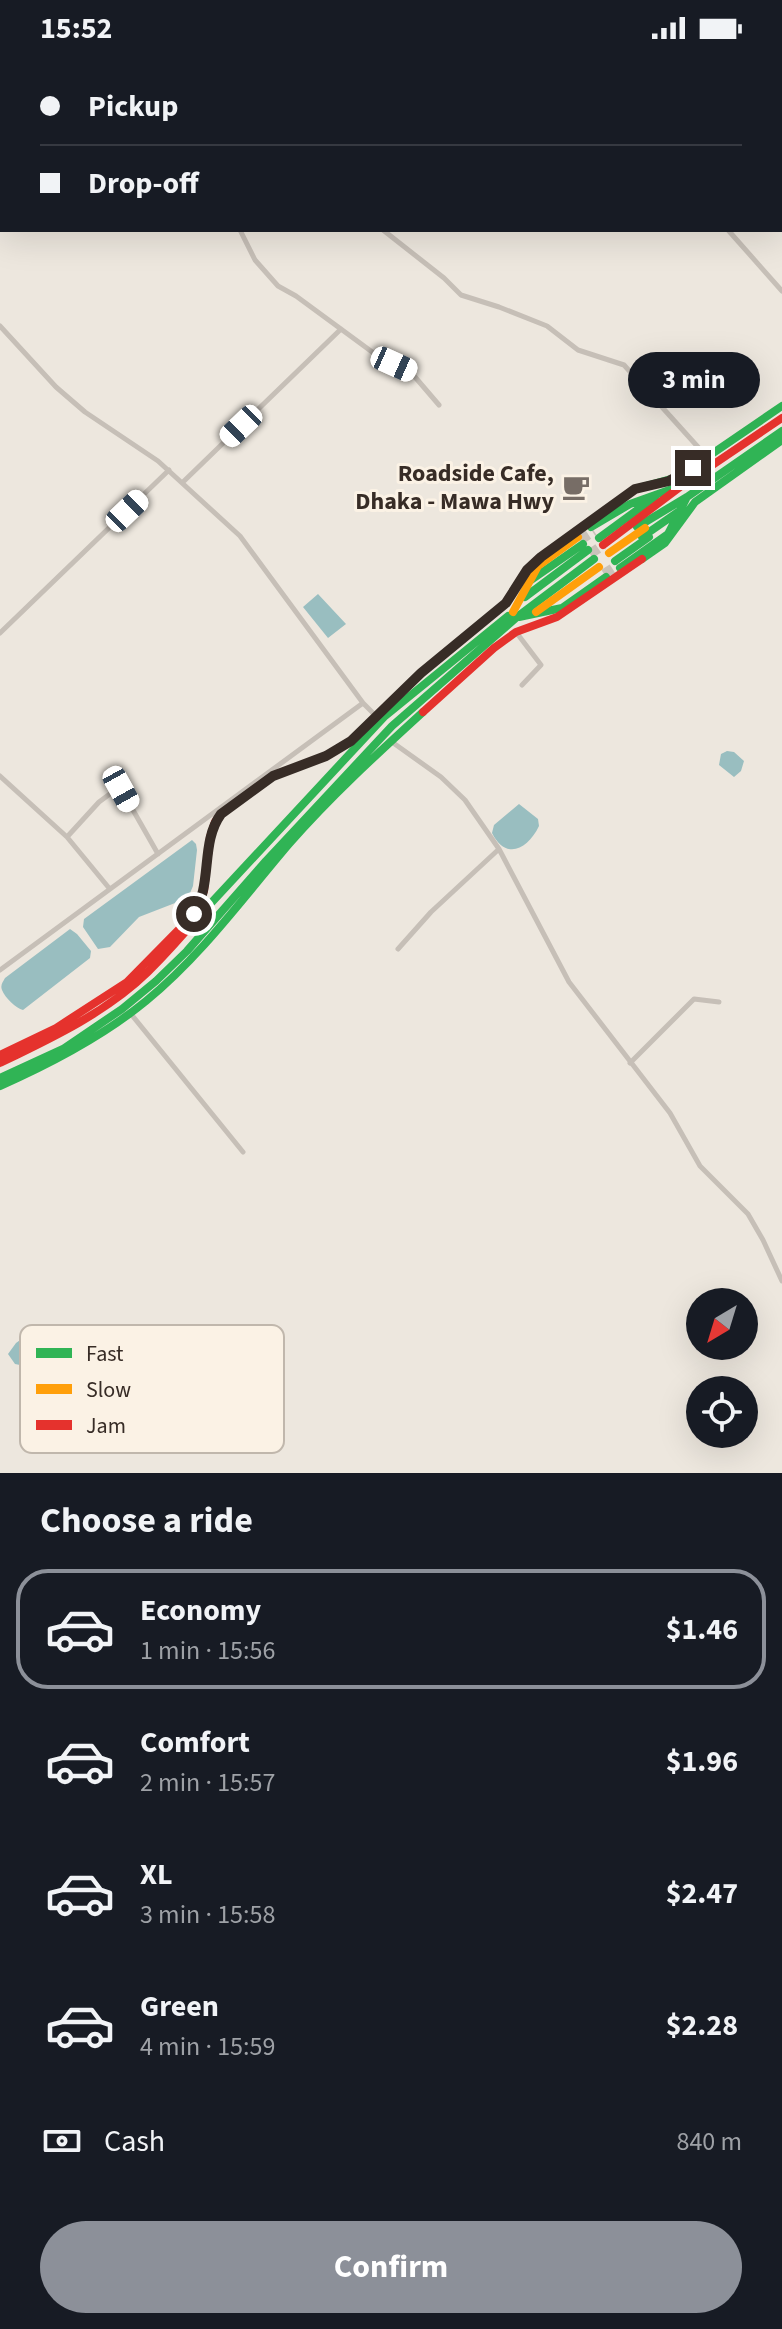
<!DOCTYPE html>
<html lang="en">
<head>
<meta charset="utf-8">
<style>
	body { margin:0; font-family:"Source Sans 3",sans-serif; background:#20242c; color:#f1f3f6; height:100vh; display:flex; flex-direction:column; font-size:30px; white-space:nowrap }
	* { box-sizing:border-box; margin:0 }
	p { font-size:26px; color:#9ea1a6 }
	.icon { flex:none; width:44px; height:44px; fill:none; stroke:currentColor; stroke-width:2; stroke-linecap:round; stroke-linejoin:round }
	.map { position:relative; height:1417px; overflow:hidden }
	.sheet { display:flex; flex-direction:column; background:#171b24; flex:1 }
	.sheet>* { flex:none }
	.guide { position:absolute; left:0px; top:0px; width:782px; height:176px; box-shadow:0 8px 32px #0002; display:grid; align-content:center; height:176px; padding:0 40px; background:#171b24 }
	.needle { width:52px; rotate:218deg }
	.controls { position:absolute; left:686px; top:1232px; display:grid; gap:16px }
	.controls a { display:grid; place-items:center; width:72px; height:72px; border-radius:50%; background:#171b24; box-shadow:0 8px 32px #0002; font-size:40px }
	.end { position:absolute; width:36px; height:36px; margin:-18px; border:10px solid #372c26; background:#fff; box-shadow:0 0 0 4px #fff }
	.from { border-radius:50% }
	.bubble { position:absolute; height:56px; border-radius:28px; background:#171b24; box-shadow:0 8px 32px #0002; font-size:26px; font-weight:700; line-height:56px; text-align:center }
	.car { position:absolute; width:24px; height:48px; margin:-24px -12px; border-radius:10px; box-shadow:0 0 6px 2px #0007; background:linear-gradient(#fff 24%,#345 0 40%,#fff 0 76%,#345 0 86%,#fff 0) }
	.guide b { display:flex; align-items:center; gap:28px; height:76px; font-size:30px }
	.guide b+b { border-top:2px solid #363941 }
	.guide i { width:20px; height:20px; background:#f1f3f6 }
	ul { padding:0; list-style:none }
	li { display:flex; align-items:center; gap:24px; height:120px; margin:0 16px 12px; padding:0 24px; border:4px solid transparent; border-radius:32px }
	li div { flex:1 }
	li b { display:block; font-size:30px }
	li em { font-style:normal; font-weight:700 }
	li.selected { border-color:#8c9099 }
	li>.icon { width:72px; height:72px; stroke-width:1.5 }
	h2 { padding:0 40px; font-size:36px; line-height:96px }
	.pay { display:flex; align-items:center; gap:20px; height:88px; padding:0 40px; font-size:30px }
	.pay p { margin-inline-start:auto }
	.primary-button { display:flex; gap:16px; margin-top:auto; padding:16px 40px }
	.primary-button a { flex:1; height:92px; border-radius:48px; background:#8c9099; color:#fff; font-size:32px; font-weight:700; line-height:92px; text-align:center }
	.status { display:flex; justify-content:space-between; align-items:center; height:56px; padding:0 40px; background:#171b24; direction:ltr }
	.status svg { height:22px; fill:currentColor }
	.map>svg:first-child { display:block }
	.water { fill:#99bec0 }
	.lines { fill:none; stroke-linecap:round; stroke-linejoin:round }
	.canal { stroke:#99bec0; stroke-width:6 }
	.highway-tunnel { stroke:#c9c2b9; stroke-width:10; stroke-dasharray:10 5; stroke-linecap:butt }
	.street { stroke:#c6bfb7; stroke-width:5 }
	.fast { stroke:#30b455; stroke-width:8 }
	.slow { stroke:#ff9f0a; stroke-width:8 }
	.jam { stroke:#e5322d; stroke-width:8 }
	.route { stroke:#372c26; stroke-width:10 }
	.labels { text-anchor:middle; stroke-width:6; stroke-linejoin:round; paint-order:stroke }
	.poi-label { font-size:24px; font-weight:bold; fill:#372c26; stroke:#fbf2e5; text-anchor:end }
	.key { fill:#fbf2e5; stroke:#c0b7ac; stroke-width:2 }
	.key-label { font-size:22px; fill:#372c26 }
</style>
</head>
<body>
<div class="status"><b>15:52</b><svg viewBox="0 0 49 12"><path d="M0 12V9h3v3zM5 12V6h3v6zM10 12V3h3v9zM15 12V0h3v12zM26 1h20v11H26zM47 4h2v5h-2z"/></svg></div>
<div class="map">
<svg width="782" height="1417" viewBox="0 0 782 1417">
	<rect width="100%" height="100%" fill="#ede7de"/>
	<path class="water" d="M318,538l28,30 -18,14 -25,-31z
		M727,695l7,1 10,9 -3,10 -7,6 -15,-12 2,-11z
		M519,748l19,15 1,7c-11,23 -33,35 -47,7l2,-8z
		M192,784l4,4 1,6 -4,36 -5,12 -49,19 -29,30 -12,2 -15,-22 1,-8z
		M70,873l7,5 14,17 -1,7 -67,52c-7,-2 -18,-12 -21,-20 -2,-5 1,-8 3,-12z
		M30,1277c9,0 11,4 15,12l-8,9 -17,11 -5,-1 -7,-10 8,-11z"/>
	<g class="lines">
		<path class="canal" d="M0,138l2,-1"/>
		<path class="highway-tunnel" d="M580,484l14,-9
			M590,498l13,-9
			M604,518l14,-9"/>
		<path class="street" d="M543,0l2,2
			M240,174l15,30 23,26 18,10 83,61 30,13 30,35
			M383,174l61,48 17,17 38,12 48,19 31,24 46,15 83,92
			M728,174l54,61
			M0,270l56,61 29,25 73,49 82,75 123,167
			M183,426l158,-153
			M516,576l25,33 -19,20
			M0,577l169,-163
			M392,686l49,35 24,23 34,49 70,133 101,131 30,53 48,48 15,26 19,41
			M0,720l67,61
			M109,832l-42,-51 32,-35 19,-14 3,1 37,65
			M398,893l33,-37 68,-63
			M0,914l363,-267 13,13
			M131,958l112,138
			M630,1007l64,-64 25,3"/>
		<path class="fast" d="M591,471l39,-23 42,-15
			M637,471l50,-30 95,-66
			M642,481l36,-25
			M599,482l56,-41
			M642,503l23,-16 30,-41 87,-62
			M615,505l34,-24
			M620,512l48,-34 18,-35
			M531,524l52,-36
			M525,541l63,-47
			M519,561l43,-9 44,-31
			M263,727l10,-7 53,-20 25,-15 70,-68 85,-70 21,-33 14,-13 94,-68 43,-12 104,-71
			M199,860l185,-199 124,-101
			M0,1022l63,-29 59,-40 34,-28 31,-30 79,-90 126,-135 125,-109 77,-58
			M0,1030c52,-23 102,-49 146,-85 55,-45 97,-103 143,-157 41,-47 88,-90 134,-132"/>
		<path class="slow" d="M609,497l36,-25
			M513,556l25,-46 40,-29
			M536,556l63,-45"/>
		<path class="jam" d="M603,489l77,-58 102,-69
			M423,656l71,-64 22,-16 41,-15 85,-58
			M0,999l56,-27 71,-46 67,-68 10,-23 6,-54 5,-15 6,-8 42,-31
			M0,1007c52,-25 107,-51 148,-91 18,-18 35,-37 51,-56"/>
	</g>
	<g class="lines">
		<path class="route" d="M194,858c19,-31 6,-71 27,-100l52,-38 53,-20 25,-15 70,-68 85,-70 21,-33 14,-13 94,-68 34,-8 24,-13"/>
	</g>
	<defs>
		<g id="cafe-bare" transform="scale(2.16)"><path d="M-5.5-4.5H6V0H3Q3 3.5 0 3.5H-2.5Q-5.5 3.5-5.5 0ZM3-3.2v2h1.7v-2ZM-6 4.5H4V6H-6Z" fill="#776d66" stroke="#fbf2e5" stroke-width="2.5" paint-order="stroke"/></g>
	</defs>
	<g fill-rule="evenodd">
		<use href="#cafe-bare" x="576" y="431"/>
	</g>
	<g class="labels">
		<g class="poi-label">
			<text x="554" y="425">Roadside Cafe,<tspan x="554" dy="28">Dhaka - Mawa Hwy</tspan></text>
		</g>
	</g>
	<rect x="20" y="1269" width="264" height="128" rx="12" class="key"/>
	<rect x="36" y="1292" width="36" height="10" fill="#30b455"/>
	<rect x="36" y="1328" width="36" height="10" fill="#ff9f0a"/>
	<rect x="36" y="1364" width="36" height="10" fill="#e5322d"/>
	<g class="key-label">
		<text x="86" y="1305">Fast</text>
		<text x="86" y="1341">Slow</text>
		<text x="86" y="1377">Jam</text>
	</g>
</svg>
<div class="controls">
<a><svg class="needle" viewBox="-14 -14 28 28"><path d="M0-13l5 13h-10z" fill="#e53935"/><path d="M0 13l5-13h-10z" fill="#9ea1a6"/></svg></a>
<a><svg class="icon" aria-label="locate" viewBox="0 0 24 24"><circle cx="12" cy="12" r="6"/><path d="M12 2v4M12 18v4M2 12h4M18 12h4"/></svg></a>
</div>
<i class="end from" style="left:194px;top:858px"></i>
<i class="end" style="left:693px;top:412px"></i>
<div class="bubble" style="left:628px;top:296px;width:132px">3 min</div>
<i class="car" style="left:394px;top:308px;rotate:114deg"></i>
<i class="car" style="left:241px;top:370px;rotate:226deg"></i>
<i class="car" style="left:127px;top:455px;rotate:46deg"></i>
<i class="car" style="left:121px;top:733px;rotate:151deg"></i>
<div class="guide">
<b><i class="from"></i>Pickup</b>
<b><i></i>Drop-off</b>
</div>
</div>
<section class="sheet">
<h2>Choose a ride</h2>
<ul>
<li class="selected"><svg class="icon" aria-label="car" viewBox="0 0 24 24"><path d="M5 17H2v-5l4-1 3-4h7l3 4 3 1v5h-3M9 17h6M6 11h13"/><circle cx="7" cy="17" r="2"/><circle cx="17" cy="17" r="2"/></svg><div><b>Economy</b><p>1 min · 15:56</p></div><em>$1.46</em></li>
<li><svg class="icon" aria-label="car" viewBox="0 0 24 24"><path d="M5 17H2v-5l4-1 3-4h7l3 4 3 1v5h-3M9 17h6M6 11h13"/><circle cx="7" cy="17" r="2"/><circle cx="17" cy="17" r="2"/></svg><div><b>Comfort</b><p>2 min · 15:57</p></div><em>$1.96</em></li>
<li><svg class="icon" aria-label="car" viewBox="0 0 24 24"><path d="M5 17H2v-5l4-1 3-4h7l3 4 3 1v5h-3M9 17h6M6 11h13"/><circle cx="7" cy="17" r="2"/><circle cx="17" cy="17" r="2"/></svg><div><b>XL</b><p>3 min · 15:58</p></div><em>$2.47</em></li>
<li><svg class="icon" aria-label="car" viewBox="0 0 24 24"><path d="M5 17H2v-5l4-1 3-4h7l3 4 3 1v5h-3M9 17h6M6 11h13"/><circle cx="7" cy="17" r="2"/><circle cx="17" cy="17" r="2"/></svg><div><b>Green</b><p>4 min · 15:59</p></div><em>$2.28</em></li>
</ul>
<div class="pay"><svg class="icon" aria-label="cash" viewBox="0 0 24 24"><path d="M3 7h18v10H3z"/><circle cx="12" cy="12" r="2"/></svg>Cash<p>840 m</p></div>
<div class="primary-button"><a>Confirm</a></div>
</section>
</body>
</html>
